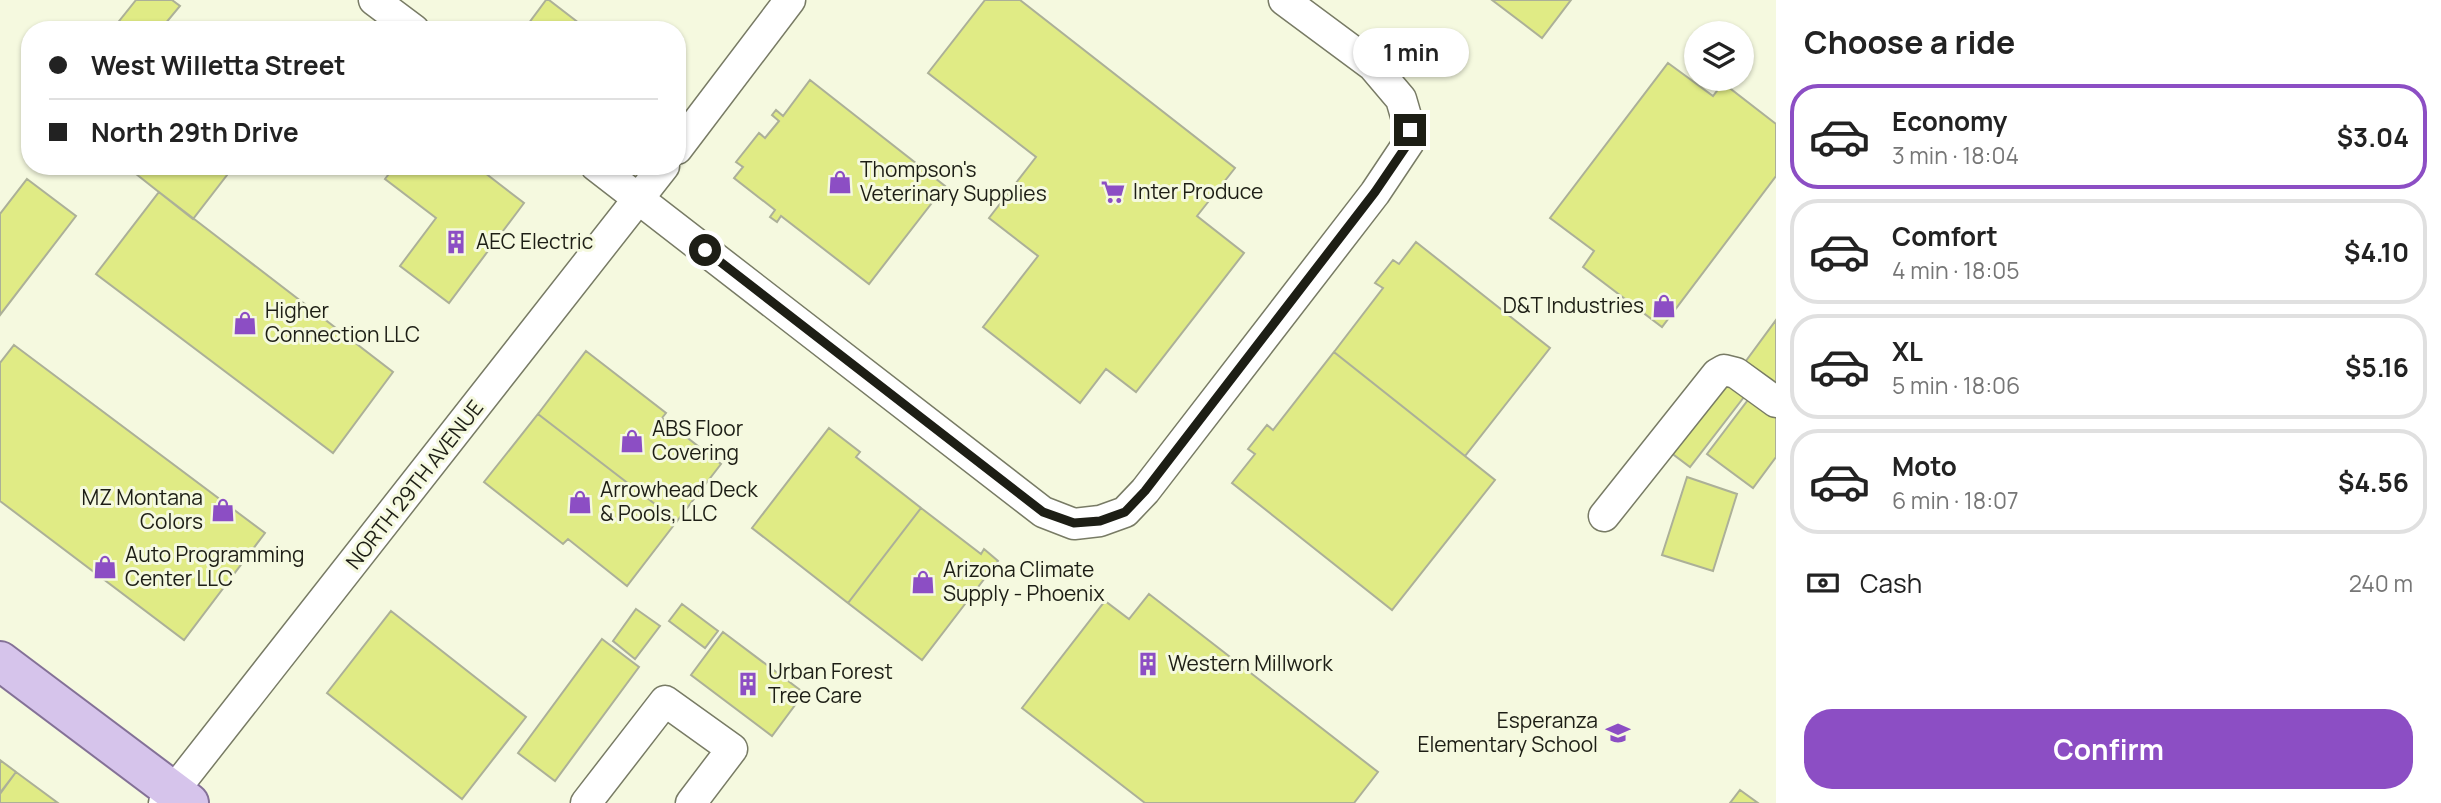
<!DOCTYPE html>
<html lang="en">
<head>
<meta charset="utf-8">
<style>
	body { margin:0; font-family:Manrope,sans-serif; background:#f6f6f6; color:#222; height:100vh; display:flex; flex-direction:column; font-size:26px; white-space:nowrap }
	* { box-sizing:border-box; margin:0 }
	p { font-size:23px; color:#767676 }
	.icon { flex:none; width:38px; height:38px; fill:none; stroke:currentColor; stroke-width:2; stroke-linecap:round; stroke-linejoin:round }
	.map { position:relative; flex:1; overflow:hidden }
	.details { display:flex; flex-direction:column; background:#fff; width:665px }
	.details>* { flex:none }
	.top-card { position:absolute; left:21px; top:21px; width:665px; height:154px; border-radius:28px; box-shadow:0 2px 5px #0004; display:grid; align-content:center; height:154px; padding:0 28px; background:#fff }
	.fabs { position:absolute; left:1684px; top:21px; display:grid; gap:14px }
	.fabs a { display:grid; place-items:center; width:70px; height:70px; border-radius:50%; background:#fff; box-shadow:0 2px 5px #0004; font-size:35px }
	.end { position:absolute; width:32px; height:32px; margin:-16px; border:9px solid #1d1e15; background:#fff; box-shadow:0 0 0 4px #fff }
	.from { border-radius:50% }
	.bubble { position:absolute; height:49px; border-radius:24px; background:#fff; box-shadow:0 2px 5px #0004; font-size:23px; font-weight:700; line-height:49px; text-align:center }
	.top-card b { display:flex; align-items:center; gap:24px; height:66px; font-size:26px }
	.top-card b+b { border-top:2px solid #e0e0e0 }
	.top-card i { width:18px; height:18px; background:#222 }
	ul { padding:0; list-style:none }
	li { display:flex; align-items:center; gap:21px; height:105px; margin:0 14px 10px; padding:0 14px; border:4px solid #e0e0e0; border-radius:28px }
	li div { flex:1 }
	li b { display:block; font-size:26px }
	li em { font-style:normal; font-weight:700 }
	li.active { border-color:#8c4ec4 }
	li>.icon { width:63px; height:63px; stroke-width:1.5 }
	h2 { padding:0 28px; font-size:32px; line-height:84px }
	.pay { display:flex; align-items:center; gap:18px; height:77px; padding:0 28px; font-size:26px }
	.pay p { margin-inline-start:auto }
	.button { display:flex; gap:14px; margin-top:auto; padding:14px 28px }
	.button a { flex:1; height:80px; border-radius:28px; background:#8c4ec4; color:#fff; font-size:28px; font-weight:700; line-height:80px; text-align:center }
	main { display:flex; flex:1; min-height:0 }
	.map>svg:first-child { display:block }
	.building { fill:#e0eb85; stroke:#acb098; stroke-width:2 }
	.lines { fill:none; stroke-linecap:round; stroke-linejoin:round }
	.minor-casing { stroke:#787b65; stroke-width:33 }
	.major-casing { stroke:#847197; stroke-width:42 }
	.minor { stroke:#fff; stroke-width:30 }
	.major { stroke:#d6c4eb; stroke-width:38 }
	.route { stroke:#1d1e15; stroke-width:9 }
	.labels { text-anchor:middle; stroke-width:6; stroke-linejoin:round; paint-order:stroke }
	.poi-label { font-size:21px; fill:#1d1e15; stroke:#f5f9df; text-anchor:start }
	.street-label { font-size:21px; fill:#1d1e15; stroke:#f5f9df }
</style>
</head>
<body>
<main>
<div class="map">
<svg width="1776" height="803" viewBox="0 0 1776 803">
	<rect width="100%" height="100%" fill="#f5f9df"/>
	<path class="building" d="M136,0h36l8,6 -20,24h-48z
		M546,0h3l39,30h-59l-3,-3z
		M985,0h35l215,168 -38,48 47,37 -108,139 -30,-23 -26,34 -97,-76 55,-71 -49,-38 47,-61 -108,-84z
		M1492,0h79l-29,38z
		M1668,63l45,33 10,-13 53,41v52l-114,151 -79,-60 11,-16 -44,-33z
		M810,80l135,106 -76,98 -88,-68 -4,6 -7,-5 5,-7 -41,-32 9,-11 -7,-5 23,-29 6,5 14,-17 -7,-6 4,-5 7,6z
		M126,166h108l-41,53z
		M395,166h81l48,37 -75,100 -49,-37 36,-48 -51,-39z
		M27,179l49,37 -76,99v-101z
		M159,192l234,180 -60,81 -237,-179z
		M1416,242l134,106 -85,108 -131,-104 49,-64 -8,-5 18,-23 6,4z
		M1776,320v66l-36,-17z
		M14,345l251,188 -81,107 -184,-139v-138z
		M586,351l80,62 -4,5 59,46 -44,57 -139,-107z
		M1334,352l161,128 -103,130 -160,-127 23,-29 -7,-5 19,-24 6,5z
		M1725,382l19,15 -54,70 -20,-15z
		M1754,392l22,17v48l-23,31 -46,-34z
		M538,414l139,107 -50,65 -59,-47 -5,5 -79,-62z
		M829,428l31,24 -4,5 65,51 -73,95 -96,-75z
		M1687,477l50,17 -24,77 -51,-16z
		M921,508l60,46 3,-5 14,12 -76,99 -74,-57z
		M1149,594l229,178 -24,31h-209l-123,-95 83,-107 24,18z
		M682,604l36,27 -13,17 -36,-27z
		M636,609l24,17 -25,33 -22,-18z
		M391,611l135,106 -64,82 -135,-106z
		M723,632l81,61 -32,43 -81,-61z
		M602,639l37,28 -84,114 -37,-28z
		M0,760l16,12 -16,21z
		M16,772l42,31h-58v-9z
		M1740,790l18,13h-28z"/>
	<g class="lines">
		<g class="minor-casing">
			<path id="minor" d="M374,0l40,30
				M677,149l113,-149
				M596,166l447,346 31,12 26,-3 25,-9 20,-21 230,-298 34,-51 1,-12 -9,-31 -28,-33 -89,-66
				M1604,516l113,-142 7,-4 12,3 40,29
				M164,803l500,-637
				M586,803l79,-102 67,48 -41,54"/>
		</g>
		<g class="major-casing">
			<path id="major" d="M0,661l189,142"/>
		</g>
		<use href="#minor" class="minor"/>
		<use href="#major" class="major"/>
	</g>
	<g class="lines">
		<path class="route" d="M705,250l338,262 31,11 26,-2 25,-9 20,-21 230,-299 34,-50 1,-12"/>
	</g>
	<defs>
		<g id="shop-bare" transform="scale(1.89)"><path d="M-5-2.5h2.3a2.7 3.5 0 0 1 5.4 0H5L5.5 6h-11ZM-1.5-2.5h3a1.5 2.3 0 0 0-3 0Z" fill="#8c4ec4" stroke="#f5f9df" stroke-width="2.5" paint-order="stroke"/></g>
		<g id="supermarket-bare" transform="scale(1.89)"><path d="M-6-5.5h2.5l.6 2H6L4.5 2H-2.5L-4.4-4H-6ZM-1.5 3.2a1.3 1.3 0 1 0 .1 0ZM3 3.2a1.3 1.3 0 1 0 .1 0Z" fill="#8c4ec4" stroke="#f5f9df" stroke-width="2.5" paint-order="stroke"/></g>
		<g id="building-bare" transform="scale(1.89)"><path d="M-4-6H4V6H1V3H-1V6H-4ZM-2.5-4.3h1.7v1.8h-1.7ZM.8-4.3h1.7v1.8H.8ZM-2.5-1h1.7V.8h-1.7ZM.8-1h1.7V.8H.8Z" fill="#8c4ec4" stroke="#f5f9df" stroke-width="2.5" paint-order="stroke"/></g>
		<g id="school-bare" transform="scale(1.89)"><path d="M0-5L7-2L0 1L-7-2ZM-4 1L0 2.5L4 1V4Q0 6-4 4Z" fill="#8c4ec4" stroke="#f5f9df" stroke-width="2.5" paint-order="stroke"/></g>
	</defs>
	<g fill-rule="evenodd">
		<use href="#shop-bare" x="840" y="182"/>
		<use href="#supermarket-bare" x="1113" y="192"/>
		<use href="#building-bare" x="456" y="242"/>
		<use href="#shop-bare" x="1664" y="306"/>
		<use href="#shop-bare" x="245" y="323"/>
		<use href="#shop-bare" x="632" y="441"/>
		<use href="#shop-bare" x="580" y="502"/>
		<use href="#shop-bare" x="223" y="510"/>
		<use href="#shop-bare" x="105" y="567"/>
		<use href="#shop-bare" x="923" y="582"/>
		<use href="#building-bare" x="1148" y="664"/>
		<use href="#building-bare" x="748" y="684"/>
		<use href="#school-bare" x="1618" y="733"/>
	</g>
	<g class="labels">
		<g class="poi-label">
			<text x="860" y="177">Thompson's<tspan x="860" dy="24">Veterinary Supplies</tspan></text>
			<text x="1133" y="199">Inter Produce</text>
			<text x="476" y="249">AEC Electric</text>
			<text x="1644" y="313" text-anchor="end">D&amp;T Industries</text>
			<text x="265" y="318">Higher<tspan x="265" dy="24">Connection LLC</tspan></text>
			<text x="652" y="436">ABS Floor<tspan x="652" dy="24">Covering</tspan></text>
			<text x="600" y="497">Arrowhead Deck<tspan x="600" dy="24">&amp; Pools, LLC</tspan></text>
			<text x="203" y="505" text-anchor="end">MZ Montana<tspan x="203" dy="24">Colors</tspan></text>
			<text x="125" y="562">Auto Programming<tspan x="125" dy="24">Center LLC</tspan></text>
			<text x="943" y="577">Arizona Climate<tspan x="943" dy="24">Supply - Phoenix</tspan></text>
			<text x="1168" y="671">Western Millwork</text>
			<text x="768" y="679">Urban Forest<tspan x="768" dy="24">Tree Care</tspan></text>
			<text x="1598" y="728" text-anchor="end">Esperanza<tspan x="1598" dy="24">Elementary School</tspan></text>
		</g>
		<g class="street-label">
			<text transform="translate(415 485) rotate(-52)" y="7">NORTH 29TH AVENUE</text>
		</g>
	</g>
</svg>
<div class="fabs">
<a><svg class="icon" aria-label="layers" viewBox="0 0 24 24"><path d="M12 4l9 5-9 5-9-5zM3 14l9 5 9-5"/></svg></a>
</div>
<i class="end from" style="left:705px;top:250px"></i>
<i class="end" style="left:1410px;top:130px"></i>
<div class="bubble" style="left:1353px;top:28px;width:116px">1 min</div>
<div class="top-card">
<b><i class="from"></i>West Willetta Street</b>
<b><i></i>North 29th Drive</b>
</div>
</div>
<section class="details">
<h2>Choose a ride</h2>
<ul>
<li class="active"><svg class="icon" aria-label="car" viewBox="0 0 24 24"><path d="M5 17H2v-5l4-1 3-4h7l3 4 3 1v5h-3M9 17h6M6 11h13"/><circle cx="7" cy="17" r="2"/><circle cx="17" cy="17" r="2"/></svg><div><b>Economy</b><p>3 min · 18:04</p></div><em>$3.04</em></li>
<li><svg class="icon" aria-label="car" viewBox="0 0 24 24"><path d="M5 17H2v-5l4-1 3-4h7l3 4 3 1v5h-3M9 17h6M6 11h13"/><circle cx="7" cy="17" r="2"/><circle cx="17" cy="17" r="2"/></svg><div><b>Comfort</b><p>4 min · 18:05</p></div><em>$4.10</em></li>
<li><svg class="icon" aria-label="car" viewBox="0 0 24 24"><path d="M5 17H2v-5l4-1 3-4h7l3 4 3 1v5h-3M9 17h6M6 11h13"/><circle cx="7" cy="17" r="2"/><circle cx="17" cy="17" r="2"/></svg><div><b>XL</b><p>5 min · 18:06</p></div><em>$5.16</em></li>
<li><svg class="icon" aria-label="car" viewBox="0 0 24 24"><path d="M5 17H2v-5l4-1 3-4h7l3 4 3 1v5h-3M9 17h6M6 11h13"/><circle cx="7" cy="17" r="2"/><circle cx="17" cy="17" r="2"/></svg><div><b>Moto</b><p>6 min · 18:07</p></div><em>$4.56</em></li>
</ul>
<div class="pay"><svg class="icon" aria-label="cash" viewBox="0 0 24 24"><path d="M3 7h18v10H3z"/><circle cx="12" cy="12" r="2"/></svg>Cash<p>240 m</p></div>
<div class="button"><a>Confirm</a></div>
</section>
</main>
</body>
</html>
